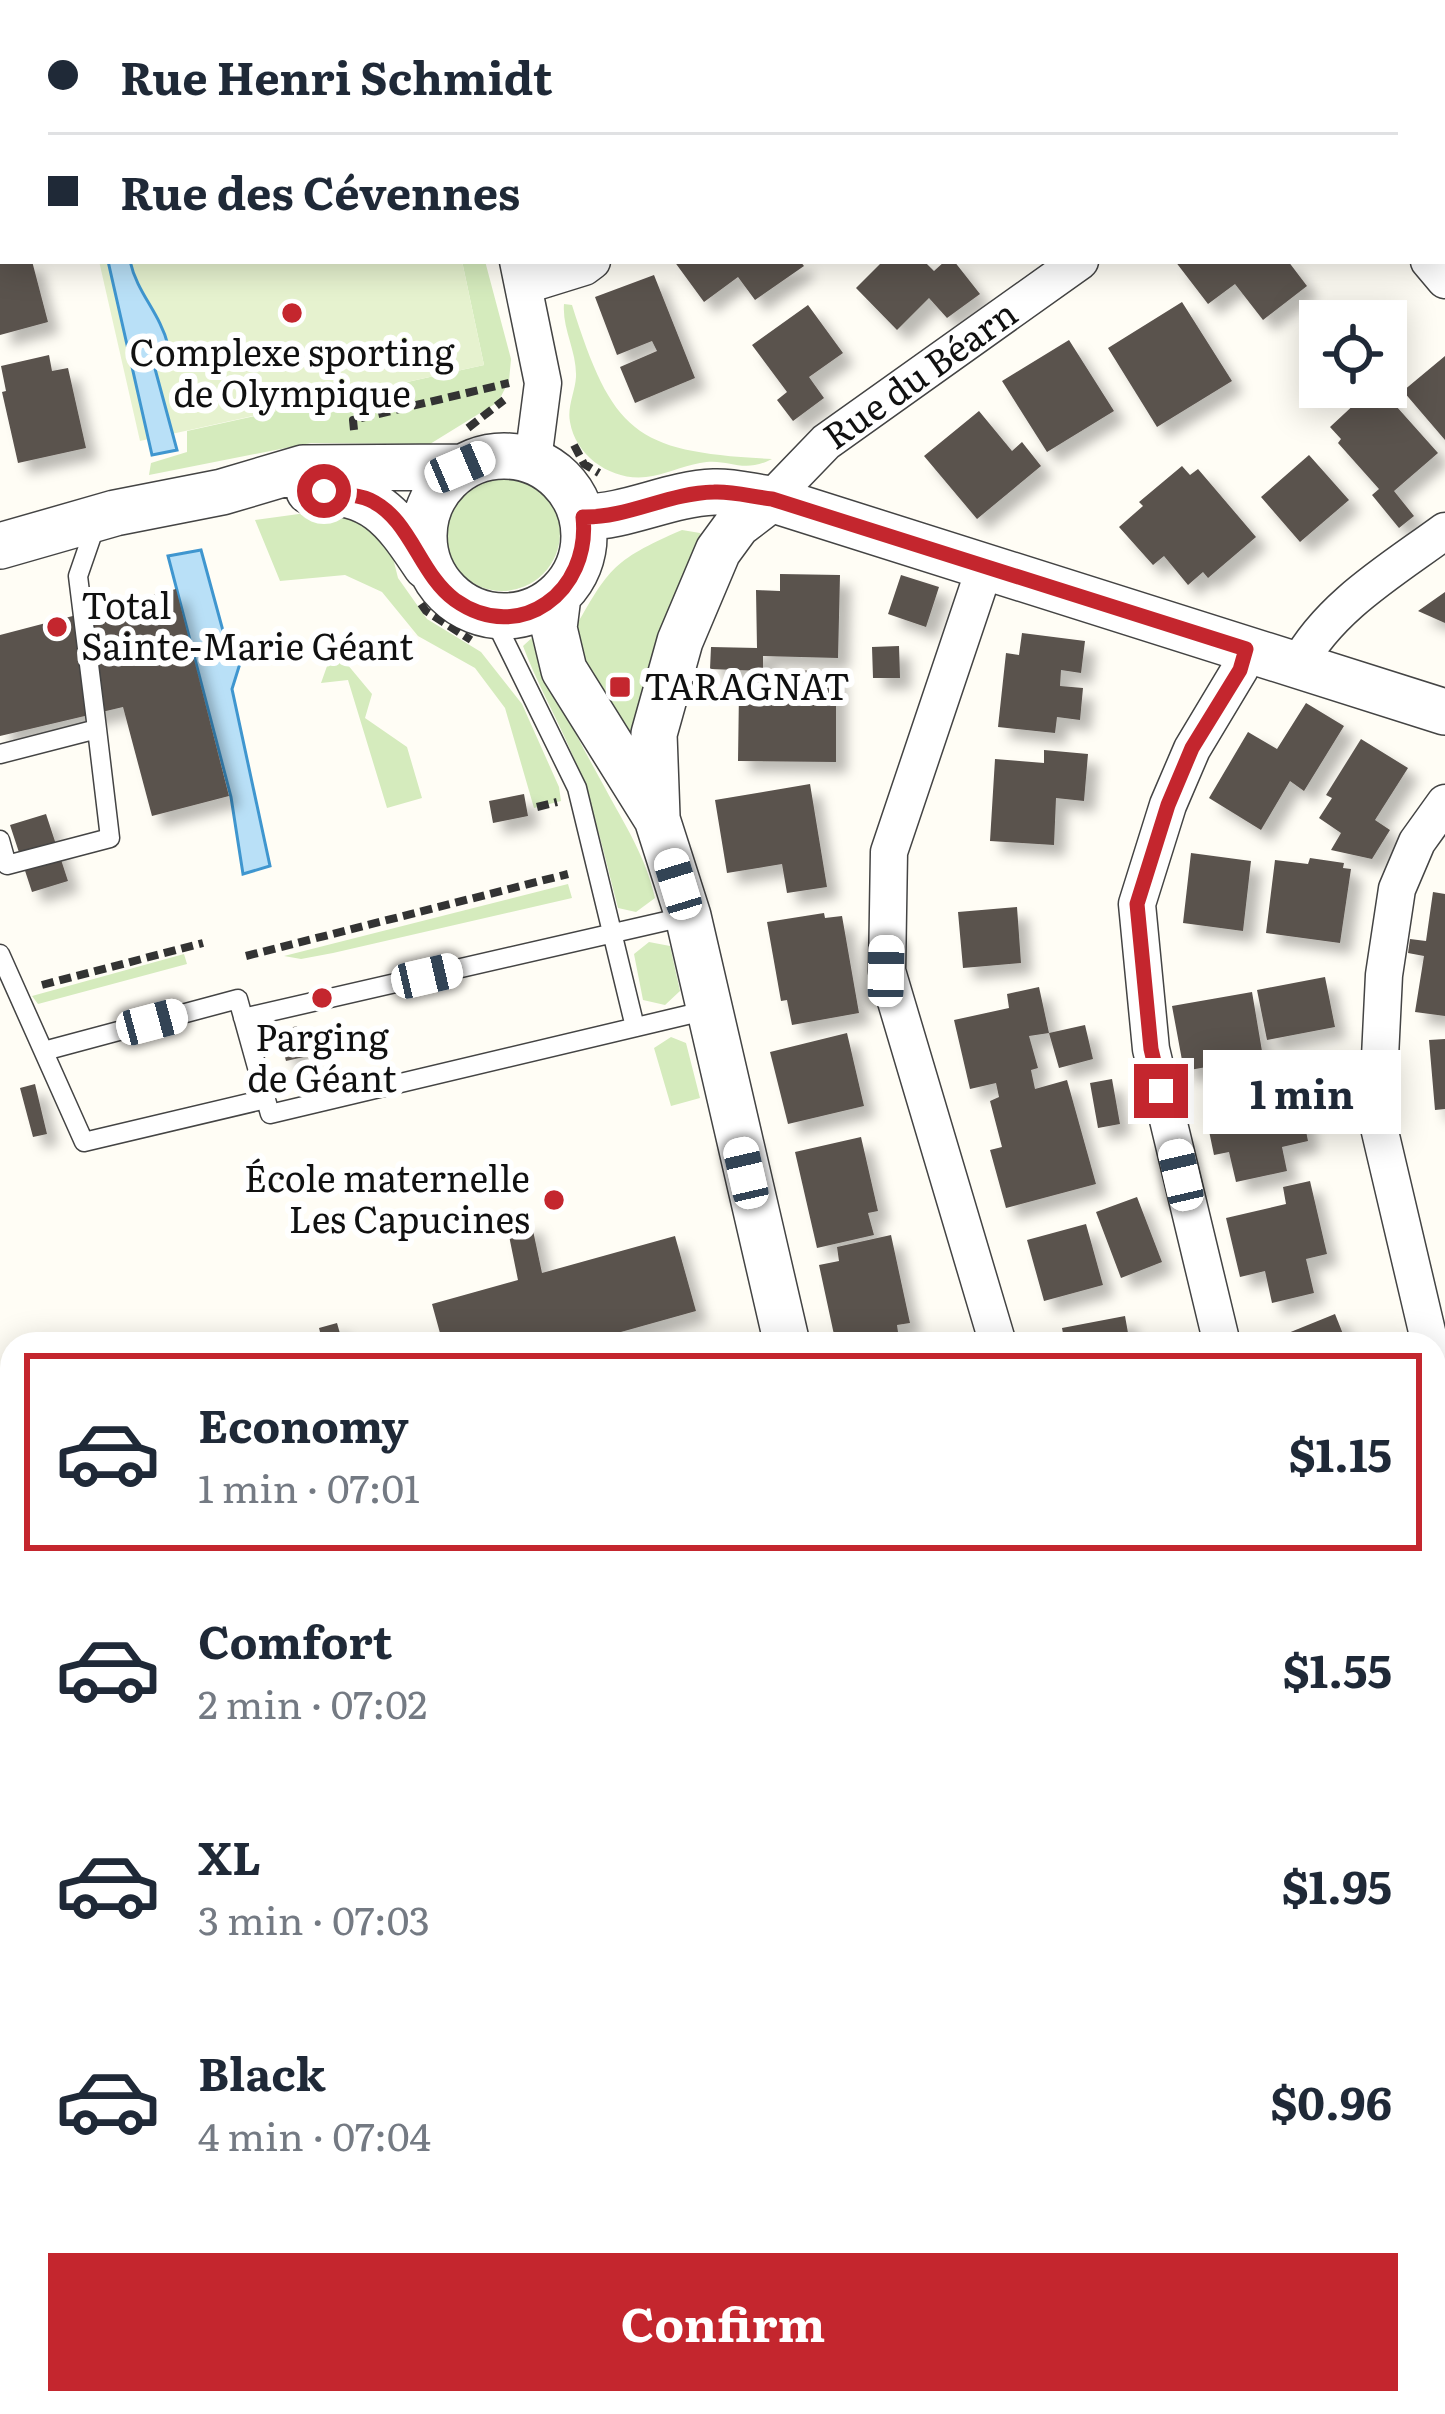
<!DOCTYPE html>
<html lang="en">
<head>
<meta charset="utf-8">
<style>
	body { margin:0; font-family:Literata,serif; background:#f2f2f3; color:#1f2937; height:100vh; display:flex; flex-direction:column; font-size:45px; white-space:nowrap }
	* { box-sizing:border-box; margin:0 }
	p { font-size:39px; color:#747a83 }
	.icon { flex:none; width:66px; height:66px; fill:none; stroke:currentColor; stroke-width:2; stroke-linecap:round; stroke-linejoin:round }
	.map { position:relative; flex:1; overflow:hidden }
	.details { position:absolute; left:0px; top:1332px; width:1446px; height:1083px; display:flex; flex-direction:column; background:#fff; border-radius:36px 36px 0 0; box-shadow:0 6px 30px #0003 }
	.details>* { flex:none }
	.banner { position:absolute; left:0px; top:0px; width:1446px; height:264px; box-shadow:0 6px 30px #0003; display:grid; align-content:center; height:264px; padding:0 48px; background:#fff }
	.buttons { position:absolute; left:1299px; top:300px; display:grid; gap:24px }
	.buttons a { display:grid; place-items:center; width:108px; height:108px; border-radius:0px; background:#fff; box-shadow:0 6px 30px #0003; font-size:60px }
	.end { position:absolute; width:54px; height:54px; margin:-27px; border:15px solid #c4262e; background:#fff; box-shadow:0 0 0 6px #fff }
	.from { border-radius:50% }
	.bubble { position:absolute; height:84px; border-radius:0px; background:#fff; box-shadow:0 6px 30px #0003; font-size:39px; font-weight:700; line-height:84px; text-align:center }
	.car { position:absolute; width:36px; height:72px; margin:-36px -18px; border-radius:15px; box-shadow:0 0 9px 3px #0007; background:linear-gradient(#fff 24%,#345 0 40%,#fff 0 76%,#345 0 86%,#fff 0) }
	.banner b { display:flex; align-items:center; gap:42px; height:114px; font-size:45px }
	.banner b+b { border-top:3px solid #e0e1e3 }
	.banner i { width:30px; height:30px; background:#1f2937 }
	ul { padding:21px 0 0; list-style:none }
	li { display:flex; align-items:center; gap:36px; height:198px; margin:0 24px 18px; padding:0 24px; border:6px solid transparent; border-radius:0px }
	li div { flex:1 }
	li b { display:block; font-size:45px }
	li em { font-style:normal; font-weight:700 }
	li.active { border-color:#c4262e }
	li>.icon { width:108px; height:108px; stroke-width:1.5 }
	.button { display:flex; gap:24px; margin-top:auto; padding:24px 48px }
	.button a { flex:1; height:138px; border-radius:0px; background:#c4262e; color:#fff; font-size:48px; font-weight:700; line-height:138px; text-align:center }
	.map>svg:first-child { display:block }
	.green { fill:#d5ebbd }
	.pitch { fill:#e6f2cf }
	.water { fill:#b9e0f7; stroke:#3f96cf; stroke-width:3 }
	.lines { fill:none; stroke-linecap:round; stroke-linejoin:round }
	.stream { stroke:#3f96cf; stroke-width:12 }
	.building { fill:#5a524d; filter:url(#shadow) }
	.service-casing { stroke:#444; stroke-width:21 }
	.minor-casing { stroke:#444; stroke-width:39 }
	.tertiary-casing { stroke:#444; stroke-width:48 }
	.path { stroke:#333; stroke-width:8; stroke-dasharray:12 6; stroke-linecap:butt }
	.service { stroke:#fff; stroke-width:18 }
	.minor { stroke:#fff; stroke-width:36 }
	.tertiary { stroke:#fff; stroke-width:45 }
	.route { stroke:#c4262e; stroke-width:15 }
	.poi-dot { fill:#c4262e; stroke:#fff; stroke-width:4.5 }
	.labels { text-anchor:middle; stroke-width:12; stroke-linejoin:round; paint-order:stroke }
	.poi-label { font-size:36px; fill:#111; stroke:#fff }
	.street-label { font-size:36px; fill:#111; stroke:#fff }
</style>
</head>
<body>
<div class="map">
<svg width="1445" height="2414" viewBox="0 0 1445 2414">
	<defs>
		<filter id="shadow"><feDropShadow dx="11" dy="11" stdDeviation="6" flood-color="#0004"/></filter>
	</defs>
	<rect width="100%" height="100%" fill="#fffdf5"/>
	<path class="green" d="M462,261h23l26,98 -2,22 -11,21 -68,42 -119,-1 -162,32 2,-12 36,-11v-21l297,-66z
		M564,304l8,1c41,130 64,147 200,154 -31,16 -43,-2 -72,4 -18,3 -36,12 -54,14 -34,4 -70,-20 -76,-55 -3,-15 5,-30 6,-45 1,-26 -14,-48 -12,-73z
		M444 533a58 58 0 1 1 116 0a58 58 0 1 1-116 0Z
		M350,507l37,27 11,44 29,41 54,33 41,52 37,83 2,14 -27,7 -29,-100 -30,-40 -57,-32 -36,-44 -37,-17 -65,6 -25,-61z
		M682,530l18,3 10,16 -66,233 -74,-145c38,-67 40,-76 112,-107z
		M535,635c16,54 43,104 70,153 20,37 41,69 50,110l-19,14 -18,-4c-14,-54 -26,-110 -49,-161 -15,-34 -33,-66 -46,-101z
		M331,655l11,3 30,36 -7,24 42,29 15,51 -35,10 -39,-128 -27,3z
		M568,884l4,14 -239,55 -32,6 -17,-3z
		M649,942l21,4 10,45 -15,14 -22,-5 -9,-46z
		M184,954l3,10 -149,40 -6,-8z
		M671,1037l15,6 14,55 -29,8 -17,-58z"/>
	<path class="pitch" d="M99,261h363l22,104 -344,76z"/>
	<path class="water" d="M108,261h22c7,32 30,52 38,84l-17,9 26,96 -25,5z
		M201,550l25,92 15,-4 1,19 -10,32 38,177 -27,8 -12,-77 -63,-241z"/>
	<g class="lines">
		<path class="stream" d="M603,2403l2,11"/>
	</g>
	<path class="building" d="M5,261h27l16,61 -48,13v-73z
		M674,261h126l4,5 -49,34 -17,-23 -34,25z
		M883,261h41l10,10 11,-10h9l26,33 -33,24 -18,-20 -32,32 -41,-42z
		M1175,261h113l19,25 -44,34 -28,-36 -27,20z
		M654,275l41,103 -60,25 -15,-36 37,-16 -5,-10 -35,14 -22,-58z
		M1182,302l50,79 -75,46 -49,-79z
		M808,305l35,48 -34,24 15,21 -31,23 -16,-21 10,-8 -35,-47z
		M1069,340l45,71 -67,41 -45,-71z
		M49,355l3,16 16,-3 18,80 -68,15 -16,-71 4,-1 -5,-25z
		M1445,356v84l-42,-49z
		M1373,387l15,10 50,56 -44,38 20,25 -15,12 -27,-33 7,-6 -41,-46 3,-4 -11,-12z
		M979,411l33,40 10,-9 19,24 -64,53 -53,-63z
		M1309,455l40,45 -49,42 -39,-45z
		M1182,466l8,9 8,-6 58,68 -48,41 -5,-6 -15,13 -24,-29 -11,9 -34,-38 24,-21 -4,-4z
		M780,574l60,1 -2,83 -75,-2v15l-53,-2 1,-22 46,1 -1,-58 24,1z
		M901,575l38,12 -13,40 -38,-13z
		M176,589l53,207 -77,20 -29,-109 -123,29v-101z
		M1445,592v31l-27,-12z
		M1022,633l63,8 -4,32 -20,-3 -1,16 23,2 -3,32 -23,-3 -2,16 -57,-6 8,-74 13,2z
		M899,646l1,32h-27l-1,-31z
		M765,670l71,1v91l-98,-1 1,-70h26z
		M1306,703l38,23 -40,65 -14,-10 -29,49 -52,-32 39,-66 29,17z
		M1361,739l47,29 -33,52 15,10 -18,29 -41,-9 10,-17 -22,-15 13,-20 -6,-3z
		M1044,750l44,4 -4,47 -28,-3 -2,47 -64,-4 5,-82 49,4z
		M810,784l17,103 -40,6 -5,-29 -55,9 -12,-73z
		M524,794l4,22 -35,7 -4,-22z
		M46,814l22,67 -36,11 -22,-67z
		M1191,853l60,8 -8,70 -60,-8z
		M1310,858l34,5 -1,5 8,1 -11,74 -74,-10 9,-73 33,4z
		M1433,892l12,2v122l-30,-4 9,-56 -16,-3 2,-14 16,2z
		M1017,907l4,56 -58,5 -5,-56z
		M824,913l1,5 17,-2 17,97 -67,12 -5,-25 -6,1 -14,-79z
		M1325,977l10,50 -68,13 -10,-50z
		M1039,987l10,46 36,-8 8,34 -34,9 -10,-35 -20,3 9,32 -7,2 4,19 32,-9 29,104 -90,24 -16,-58 12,-3 -12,-46 9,-4 -3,-14 -26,6 -16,-69 55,-12 -2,-14z
		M1252,992l11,65 -79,14 -12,-65z
		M297,1026l7,31 -18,4 -8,-30z
		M847,1033l17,73 -76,18 -18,-72z
		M1445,1039v70l-10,1 -6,-70z
		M1112,1079l8,45 -22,4 -8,-45z
		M35,1084l12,50 -14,3 -13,-49z
		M1299,1096l9,45 -26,6 5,24 -51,11 -7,-30 -15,3 -5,-24 14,-3 -3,-16z
		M861,1137l17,74 -10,2 6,22 -57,13 -22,-96z
		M1310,1181l17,73 -21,5 8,34 -42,10 -7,-32 -25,6 -14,-59 60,-14 -3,-17z
		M1137,1197l25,65 -41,16 -25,-66z
		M531,1221l11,52 133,-37 21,75 -118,33h-135l-11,-40 86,-24 -11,-54z
		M1086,1224l17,61 -59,16 -17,-61z
		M891,1235l19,88 -13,2 1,7 -62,12 -17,-79 20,-4 -2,-14z
		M1335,1314l12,30h-86z
		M1125,1316l5,28h-65l-3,-16z
		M337,1323l6,21h-20l-4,-16z
		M0,1446l12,8v259l-12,-9z
		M1445,1643v44l-11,2v-44z
		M1445,1858v49l-4,1 -7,-16 4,-10 -4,-19z
		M0,1978l12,21v50l-12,6z
		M1434,2150l10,23 -6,2 7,23 -11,5z
		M1445,2208v153l-6,3 -5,-11v-140z
		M0,2338l12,24v41h11l6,11h-29z
		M199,2403h97l6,11h-97z
		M420,2403h50l3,5 -11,6h-36z
		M634,2403h66l4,11h-65z
		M727,2403h55l4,11h-54z"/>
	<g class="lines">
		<g class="service-casing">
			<path id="service" d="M492,615l85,173 58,239
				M0,754l97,-25 -19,-153 19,-55
				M0,840l7,25 103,-27 -13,-109
				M0,954l84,188 182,-43
				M243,1018l445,-102
				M44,1051l194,-52 32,115 438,-104
				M0,2315l12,-5"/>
		</g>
		<g class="minor-casing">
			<g id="minor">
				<path d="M446,0l1,3"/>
				<path d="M1225,0l2,3"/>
				<path d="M930,3l4,-3"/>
				<path d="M518,261l25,122 -10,77"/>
				<path d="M1429,261l16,19"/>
				<path d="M526,285l58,-18 8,-6"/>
				<path id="s1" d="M771,499l55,-57 254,-181"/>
				<path d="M986,564l-97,288 -2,119 111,373"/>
				<path d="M1298,665c32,-59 94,-95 147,-134"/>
				<path d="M1222,1344l-71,-295 -14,-145 31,-99 24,-56 48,-80 6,-20"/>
				<path d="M1430,1344l-53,-225 7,-144 13,-86 20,-47 28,-39"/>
				<path d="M1434,1361l11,46"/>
				<path d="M0,1738l12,9"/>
				<path d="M1434,2001l11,26"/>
				<path d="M0,2125l12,-7"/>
			</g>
		</g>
		<g class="tertiary-casing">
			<path id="tertiary" d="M424 536a80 80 0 1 1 160 0a80 80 0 1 1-160 0Z
				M309,491c66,0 83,24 117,75
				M583,517c45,0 85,-23 131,-25 19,-1 39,5 57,7l674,213
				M0,546l115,-33 107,-21 81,-24 157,-1
				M558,596l-4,32 10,42 93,149 31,97 99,428
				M657,816l-3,-82 26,-93 38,-90 19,-26 34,-26
				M0,2196l12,16
				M91,2403l4,11
				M1147,2403l4,11"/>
		</g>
		<path class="path" d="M468,428l36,-28
			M354,430l-1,-10 156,-37
			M574,445l10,19 15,9
			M421,604l5,7 45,29
			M537,807l20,-5
			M246,956l322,-82
			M42,985l161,-42"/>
		<use href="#service" class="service"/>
		<use href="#minor" class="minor"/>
		<use href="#tertiary" class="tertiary"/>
	</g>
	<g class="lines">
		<path class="route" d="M324,491c14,3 33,3 46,9 41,19 49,74 85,100 65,46 136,-9 128,-83 45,1 85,-24 131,-25 19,-1 39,5 58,7l474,150 -6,21 -48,78 -24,57 -31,99 14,145 10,42"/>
	</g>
	<g class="poi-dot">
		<circle cx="292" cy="313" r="12"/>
		<circle cx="57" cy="627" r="12"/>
		<rect x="608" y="675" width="24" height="24" rx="6"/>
		<circle cx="322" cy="998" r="12"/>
		<circle cx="554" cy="1200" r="12"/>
	</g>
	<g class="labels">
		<g class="poi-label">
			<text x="292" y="366">Complexe sporting<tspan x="292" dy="41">de Olympique</tspan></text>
			<text x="81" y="619" text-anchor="start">Total<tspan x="81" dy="41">Sainte-Marie Géant</tspan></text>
			<text x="644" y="700" text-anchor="start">TARAGNAT</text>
			<text x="322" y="1051">Parging<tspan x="322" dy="41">de Géant</tspan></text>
			<text x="530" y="1192" text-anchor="end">École maternelle<tspan x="530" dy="41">Les Capucines</tspan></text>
		</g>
		<g class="street-label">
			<text dy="13" stroke="none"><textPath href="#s1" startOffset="195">Rue du Béarn</textPath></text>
		</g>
	</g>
</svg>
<div class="buttons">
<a><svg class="icon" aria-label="locate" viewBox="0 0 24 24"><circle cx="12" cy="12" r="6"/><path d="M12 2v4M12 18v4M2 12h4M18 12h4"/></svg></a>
</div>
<i class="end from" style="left:324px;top:491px"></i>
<i class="end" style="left:1161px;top:1091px"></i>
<div class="bubble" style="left:1203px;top:1050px;width:198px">1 min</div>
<i class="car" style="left:460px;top:467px;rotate:67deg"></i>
<i class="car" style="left:678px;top:884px;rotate:343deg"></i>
<i class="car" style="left:886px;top:971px;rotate:1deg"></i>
<i class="car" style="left:427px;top:976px;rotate:77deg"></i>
<i class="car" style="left:152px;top:1022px;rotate:75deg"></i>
<i class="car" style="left:746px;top:1173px;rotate:347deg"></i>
<i class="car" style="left:1181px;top:1175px;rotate:347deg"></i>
<div class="banner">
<b><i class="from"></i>Rue Henri Schmidt</b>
<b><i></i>Rue des Cévennes</b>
</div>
<section class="details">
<ul>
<li class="active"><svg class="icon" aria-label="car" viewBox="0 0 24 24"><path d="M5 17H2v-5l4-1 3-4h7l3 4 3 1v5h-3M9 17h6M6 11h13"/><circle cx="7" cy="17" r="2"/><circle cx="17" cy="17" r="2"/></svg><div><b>Economy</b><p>1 min · 07:01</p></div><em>$1.15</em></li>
<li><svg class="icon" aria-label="car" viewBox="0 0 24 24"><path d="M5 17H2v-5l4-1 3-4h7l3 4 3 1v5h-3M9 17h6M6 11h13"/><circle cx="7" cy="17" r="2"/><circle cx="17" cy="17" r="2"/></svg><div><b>Comfort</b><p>2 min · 07:02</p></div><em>$1.55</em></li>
<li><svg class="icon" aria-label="car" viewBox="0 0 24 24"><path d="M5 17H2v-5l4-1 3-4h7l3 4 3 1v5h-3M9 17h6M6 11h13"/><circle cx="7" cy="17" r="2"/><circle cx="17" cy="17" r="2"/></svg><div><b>XL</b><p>3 min · 07:03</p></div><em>$1.95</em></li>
<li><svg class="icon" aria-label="car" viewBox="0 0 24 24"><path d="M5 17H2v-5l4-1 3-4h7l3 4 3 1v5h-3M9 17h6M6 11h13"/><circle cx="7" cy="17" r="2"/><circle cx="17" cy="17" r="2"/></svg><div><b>Black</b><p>4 min · 07:04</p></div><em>$0.96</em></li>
</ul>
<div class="button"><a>Confirm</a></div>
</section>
</div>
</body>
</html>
